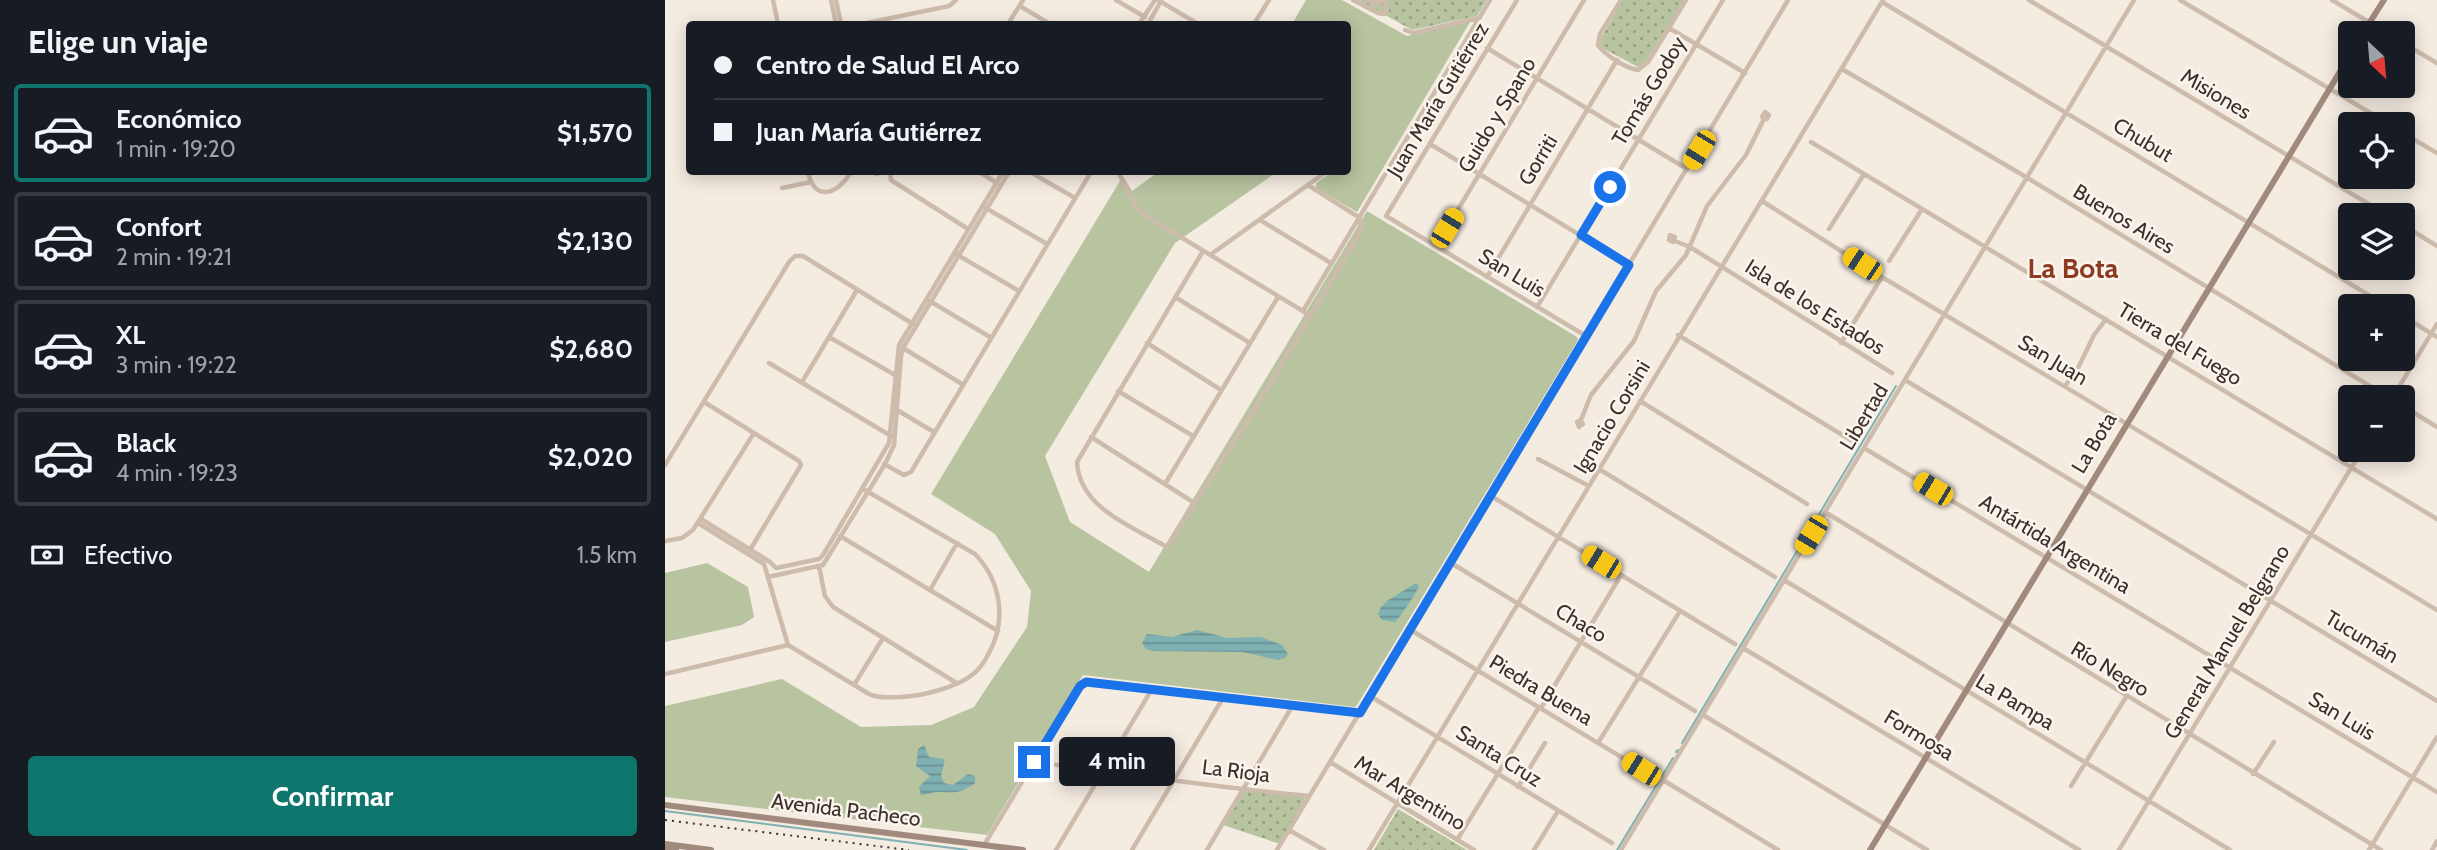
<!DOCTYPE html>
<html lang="es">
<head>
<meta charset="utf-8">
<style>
	body { margin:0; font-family:Cabin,sans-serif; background:#20242c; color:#f1f3f6; height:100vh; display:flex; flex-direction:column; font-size:26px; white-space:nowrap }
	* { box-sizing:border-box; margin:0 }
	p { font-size:23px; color:#9ea1a6 }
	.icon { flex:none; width:38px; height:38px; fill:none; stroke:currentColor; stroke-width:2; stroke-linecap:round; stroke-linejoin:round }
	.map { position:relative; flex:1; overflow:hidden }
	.details { display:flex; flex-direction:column; background:#171b24; width:665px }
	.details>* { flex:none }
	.top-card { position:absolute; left:21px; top:21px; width:665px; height:154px; border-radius:7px; box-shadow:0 4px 18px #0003; display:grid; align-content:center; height:154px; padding:0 28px; background:#171b24 }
	.needle { width:46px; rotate:154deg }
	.tools { position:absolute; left:1673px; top:21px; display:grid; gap:14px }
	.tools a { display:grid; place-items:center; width:77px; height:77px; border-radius:7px; background:#171b24; box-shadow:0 4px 18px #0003; font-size:35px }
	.end { position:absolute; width:32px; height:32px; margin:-16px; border:9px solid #1a73e8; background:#fff; box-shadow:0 0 0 4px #fff }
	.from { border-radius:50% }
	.bubble { position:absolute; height:49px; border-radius:7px; background:#171b24; box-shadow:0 4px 18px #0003; font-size:23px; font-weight:700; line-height:49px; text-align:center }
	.car { position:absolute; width:21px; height:42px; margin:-21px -10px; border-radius:9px; box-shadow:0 0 5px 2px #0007; background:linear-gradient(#f5c518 24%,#345 0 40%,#f5c518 0 76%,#345 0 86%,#f5c518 0) }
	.top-card b { display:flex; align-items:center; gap:24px; height:66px; font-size:26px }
	.top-card b+b { border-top:2px solid #363941 }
	.top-card i { width:18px; height:18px; background:#f1f3f6 }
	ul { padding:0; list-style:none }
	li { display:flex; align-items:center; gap:21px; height:98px; margin:0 14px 10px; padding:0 14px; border:4px solid #363941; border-radius:7px }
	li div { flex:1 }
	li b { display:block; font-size:26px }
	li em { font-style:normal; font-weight:700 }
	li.selected { border-color:#0f766e }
	li>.icon { width:63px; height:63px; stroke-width:1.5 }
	h2 { padding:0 28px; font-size:32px; line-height:84px }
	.pay { display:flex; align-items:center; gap:18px; height:77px; padding:0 28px; font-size:26px }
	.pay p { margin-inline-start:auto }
	.button { display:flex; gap:14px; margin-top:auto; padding:14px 28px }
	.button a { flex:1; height:80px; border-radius:7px; background:#0f766e; color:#fff; font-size:28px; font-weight:700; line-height:80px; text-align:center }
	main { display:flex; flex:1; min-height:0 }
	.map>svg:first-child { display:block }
	.grass { fill:#b8c4a0 }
	.park { fill:url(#park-dots) }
	.water { fill:url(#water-rules) }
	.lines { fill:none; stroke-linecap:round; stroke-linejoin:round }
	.stream { stroke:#7fb0b2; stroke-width:2 }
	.street { stroke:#cdbbac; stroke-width:4.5 }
	.secondary { stroke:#a18a7d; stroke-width:6 }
	.rail { stroke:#3b302b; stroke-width:2; stroke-dasharray:2 5; stroke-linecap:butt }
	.route { stroke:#1a73e8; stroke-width:9 }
	.labels { text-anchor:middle; stroke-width:5; stroke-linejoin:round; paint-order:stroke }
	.street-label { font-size:21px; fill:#3b302b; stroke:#fbf5ee }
	.district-label { font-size:28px; font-weight:bold; fill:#8c3b22; stroke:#fbf5ee }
</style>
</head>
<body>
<main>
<section class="details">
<h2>Elige un viaje</h2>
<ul>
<li class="selected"><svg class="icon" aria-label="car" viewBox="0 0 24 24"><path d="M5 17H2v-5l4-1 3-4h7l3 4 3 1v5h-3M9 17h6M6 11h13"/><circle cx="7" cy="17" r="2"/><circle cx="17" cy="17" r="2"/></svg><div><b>Económico</b><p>1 min · 19:20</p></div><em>$1,570</em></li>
<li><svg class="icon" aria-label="car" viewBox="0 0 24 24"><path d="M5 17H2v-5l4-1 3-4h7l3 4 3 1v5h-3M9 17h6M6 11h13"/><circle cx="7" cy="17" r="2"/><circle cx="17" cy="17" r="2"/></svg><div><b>Confort</b><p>2 min · 19:21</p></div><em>$2,130</em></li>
<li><svg class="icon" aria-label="car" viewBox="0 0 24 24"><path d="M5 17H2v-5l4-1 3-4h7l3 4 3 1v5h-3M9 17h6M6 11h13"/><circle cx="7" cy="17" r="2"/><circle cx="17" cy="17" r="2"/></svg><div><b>XL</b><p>3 min · 19:22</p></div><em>$2,680</em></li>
<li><svg class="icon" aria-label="car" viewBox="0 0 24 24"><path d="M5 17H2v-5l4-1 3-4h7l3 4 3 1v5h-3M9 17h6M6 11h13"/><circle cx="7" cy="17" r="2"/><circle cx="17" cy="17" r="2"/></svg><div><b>Black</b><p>4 min · 19:23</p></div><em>$2,020</em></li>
</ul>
<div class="pay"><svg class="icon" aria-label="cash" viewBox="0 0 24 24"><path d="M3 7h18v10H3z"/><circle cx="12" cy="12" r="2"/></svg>Efectivo<p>1.5 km</p></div>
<div class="button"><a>Confirmar</a></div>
</section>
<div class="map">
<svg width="1772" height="850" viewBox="0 0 1772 850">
	<defs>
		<pattern id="park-dots" width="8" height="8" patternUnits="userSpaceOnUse" patternTransform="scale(1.75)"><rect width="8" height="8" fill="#b8c4a0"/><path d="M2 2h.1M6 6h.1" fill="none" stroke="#97a083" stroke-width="1.8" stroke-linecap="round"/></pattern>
		<pattern id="water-rules" width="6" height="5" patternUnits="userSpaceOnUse" patternTransform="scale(1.75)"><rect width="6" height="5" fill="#7fb0b2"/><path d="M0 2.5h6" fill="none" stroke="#699091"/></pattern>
	</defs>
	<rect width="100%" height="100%" fill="#f4ebe1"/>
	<path class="grass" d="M641,0h36l65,36 63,-14 -113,190 -41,-24v-5l16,-11h15v-148h-55z
		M493,172h119l-102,71 -130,213 25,66 79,50 218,-361 210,126 1,3 -221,365 -2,2 -272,-32 -96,160 -322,-38v-91l117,-27 79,48 70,-2 43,-18 53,-80 4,-36 -36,-57 -64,-40 192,-318 9,15z
		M42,563l41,24 6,30 -12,8 -77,17v-69z"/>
	<path class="park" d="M693,0h129l-10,16 -65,14z
		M958,0h61l-38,61 -8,6 -34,-18 -4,-5 2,-8z
		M578,791l63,6 -26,47 -57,-19z
		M733,809l69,41h-93z"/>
	<path class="water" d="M751,583l3,3c-3,8 -18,30 -24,36l-13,-2 -4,-6 3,-7 6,-6z
		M532,630l30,8 34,-1 21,8 6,9 -3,4 -7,2 -35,-8 -90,-1 -7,-2 -4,-6 5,-9 25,3z
		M259,745l5,12 16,2 -4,17 3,7 9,2 15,-11 7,2v7c-17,12 -19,9 -38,9 -6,0 -10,3 -16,3l-2,-8 11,-11 -14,-10 2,-17z"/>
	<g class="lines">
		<path class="stream" d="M1017,743l214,-357
			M1011,752l2,-2
			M0,811l302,39
			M952,850l56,-92"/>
		<path class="street" d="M108,0l5,24
			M166,0l5,24
			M171,0l5,24
			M451,0l29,17
			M493,0l40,24
			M688,0l25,13 6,1 3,-4 -1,-6 -4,-3 -8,3 -8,-4
			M852,0l-131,216 200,120
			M956,0l-21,34 -2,11c7,10 27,23 40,25l10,-8 38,-62
			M1364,0l358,215
			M1515,0l209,124
			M1667,0l55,33
			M1217,2l505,304
			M355,6l30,18
			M197,24l87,-18 7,-6
			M343,24l15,-24
			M474,24l16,-24
			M483,24l13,-23
			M589,24l15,-24
			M1004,28l76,45
			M740,30l8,3 66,-15
			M1738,43l34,20
			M822,48l200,121
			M1177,69l184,108 362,220
			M1100,112l4,3 -2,4 -5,-2z
			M1738,133l34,20
			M1146,142l626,377
			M765,144l199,121
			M143,172c7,32 31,21 43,0
			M207,172l5,2
			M225,172l1,8 77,49
			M314,172l18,11
			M365,172l45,26
			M453,172l19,36 9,8 165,100
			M117,188l29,-6
			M1097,201l120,76 555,333
			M319,207l63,37
			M595,220l71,43
			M1738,225l34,21
			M1164,229l35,-55
			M1005,235l5,2 -2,5 -4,-2z
			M1010,241l15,6 202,126
			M771,246l148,-246
			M538,251l-126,211c2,46 56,65 90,85l85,-133 109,-183 -1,-13 -52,-33
			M291,254l63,37
			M545,255l116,-83
			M1224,261l33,-52
			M822,277l130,-217
			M510,297l75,46
			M263,300l62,37
			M872,307l186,-307
			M638,311l187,-311
			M1738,316l34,21
			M1013,335l176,107
			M164,337l66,38
			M482,343l74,47
			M1176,343l41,-66
			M238,348l59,36
			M104,363l122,73
			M1240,380l532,321
			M137,382l55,-92
			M1400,386l13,-18 16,-33 12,-16
			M453,391l75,45
			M1728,397l44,-73
			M975,401l167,103
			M39,402l95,59 2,4 -51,85
			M1738,406l34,21
			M232,410l37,22
			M915,420l3,4 -4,3 -2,-5z
			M916,420l10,-25 43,-54 22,-50 30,-36 21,-49 39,-51 18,-36
			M426,437l105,67
			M1199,448l573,344
			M873,459l51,27
			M219,464l20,11 7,-3 180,-300
			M0,465l124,-203 6,-6h8l110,68
			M934,469l176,108
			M500,484l113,-187
			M826,496l244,148
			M1160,512l556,338
			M36,519l69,43 6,6 43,-9 4,-4 66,-112 10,-98 104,-173
			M33,523l66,41 24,81 81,49c10,5 21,3 32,3 21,-1 54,-9 71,-22 7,-5 13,-14 17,-22 18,-33 12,-72 -14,-99l-112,-65
			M175,536l158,95
			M0,541l17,-3 11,-8 61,-97
			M786,563l244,148
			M154,566l6,30 8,11 122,75
			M103,577l55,-12 62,-101 9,-19 7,-89 2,-8 106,-176
			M1119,580l446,270
			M265,590l27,-47
			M744,629l247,149
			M1078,648l336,202
			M0,674l123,-29
			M189,685l29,-47
			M705,696l242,147
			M876,708l80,-133
			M1038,715l224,135
			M933,743l82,-132
			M369,762c91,11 183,26 275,34
			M665,762l144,88
			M1588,774l21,-32
			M998,780l115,70
			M1406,786l55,-89
			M853,787l27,-44
			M624,830l35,20
			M792,840l82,-133
			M319,845l96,-159 6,-4 274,31
			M391,850l96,-161
			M467,850l91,-152
			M542,850l86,-145
			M612,850l511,-850
			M704,850l514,-850
			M869,850l24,-39
			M956,850l513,-850
			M1454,850l243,-400
			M1704,850l68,-113
			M1767,850l5,-9"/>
		<path class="secondary" d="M1698,33l21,-33
			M0,805l358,45
			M0,844l46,6
			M0,849l11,1
			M1205,850l480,-795"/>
		<path class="rail" d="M0,820l244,30"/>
	</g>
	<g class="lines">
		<path class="route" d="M369,762l46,-76 6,-4 274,31 269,-448 -48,-30 29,-48"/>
	</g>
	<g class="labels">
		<g class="street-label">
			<text transform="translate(984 91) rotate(-59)" y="7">Tomás Godoy</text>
			<text transform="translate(1551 94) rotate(31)" y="7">Misiones</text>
			<text transform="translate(773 100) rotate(-59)" y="7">Juan María Gutiérrez</text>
			<text transform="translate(832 115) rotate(-59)" y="7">Guido y Spano</text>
			<text transform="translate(1478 140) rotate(31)" y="7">Chubut</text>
			<text transform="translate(873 160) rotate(-59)" y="7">Gorriti</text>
			<text transform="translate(1459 219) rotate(31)" y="7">Buenos Aires</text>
			<text transform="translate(847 273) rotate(31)" y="7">San Luis</text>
			<text transform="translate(1150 307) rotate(32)" y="7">Isla de los Estados</text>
			<text transform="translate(1515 344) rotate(31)" y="7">Tierra del Fuego</text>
			<text transform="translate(1388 360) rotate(31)" y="7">San Juan</text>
			<text transform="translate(947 417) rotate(-59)" y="7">Ignacio Corsini</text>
			<text transform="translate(1199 417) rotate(-59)" y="7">Libertad</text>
			<text transform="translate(1429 443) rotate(-59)" y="7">La Bota</text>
			<text transform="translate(1390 544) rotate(31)" y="7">Antártida Argentina</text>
			<text transform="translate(916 623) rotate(31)" y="7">Chaco</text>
			<text transform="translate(1697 637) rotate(31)" y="7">Tucumán</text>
			<text transform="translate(1562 642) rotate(-59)" y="7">General Manuel Belgrano</text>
			<text transform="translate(1445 669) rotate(31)" y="7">Río Negro</text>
			<text transform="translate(876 690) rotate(31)" y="7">Piedra Buena</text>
			<text transform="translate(1350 702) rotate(31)" y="7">La Pampa</text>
			<text transform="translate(1677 716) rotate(31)" y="7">San Luis</text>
			<text transform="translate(1254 735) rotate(31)" y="7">Formosa</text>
			<text transform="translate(834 756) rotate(32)" y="7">Santa Cruz</text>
			<text transform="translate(571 771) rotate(7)" y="7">La Rioja</text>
			<text transform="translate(745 793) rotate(31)" y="7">Mar Argentino</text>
			<text transform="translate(181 810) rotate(7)" y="7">Avenida Pacheco</text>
		</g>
		<g class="district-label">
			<text x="1408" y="278">La Bota</text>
		</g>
	</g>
</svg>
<div class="tools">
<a><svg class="needle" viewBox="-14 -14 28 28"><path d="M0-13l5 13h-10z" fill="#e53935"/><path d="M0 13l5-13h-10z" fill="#9ea1a6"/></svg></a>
<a><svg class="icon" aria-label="locate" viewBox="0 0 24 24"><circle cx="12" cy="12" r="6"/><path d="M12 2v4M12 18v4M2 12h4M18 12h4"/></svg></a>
<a><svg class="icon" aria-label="layers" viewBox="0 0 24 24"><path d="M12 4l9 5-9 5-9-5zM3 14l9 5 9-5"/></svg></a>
<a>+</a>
<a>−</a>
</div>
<i class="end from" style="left:945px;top:187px"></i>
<i class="end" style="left:369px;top:762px"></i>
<div class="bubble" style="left:394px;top:737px;width:116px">4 min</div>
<i class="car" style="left:1034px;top:150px;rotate:211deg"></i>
<i class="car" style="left:782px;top:228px;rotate:31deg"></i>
<i class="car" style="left:1197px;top:264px;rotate:303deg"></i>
<i class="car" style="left:1268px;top:489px;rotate:301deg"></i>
<i class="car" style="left:1146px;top:535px;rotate:211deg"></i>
<i class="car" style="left:936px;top:562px;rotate:301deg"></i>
<i class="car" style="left:976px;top:769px;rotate:302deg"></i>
<div class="top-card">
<b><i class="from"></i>Centro de Salud El Arco</b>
<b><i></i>Juan María Gutiérrez</b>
</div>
</div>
</main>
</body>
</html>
